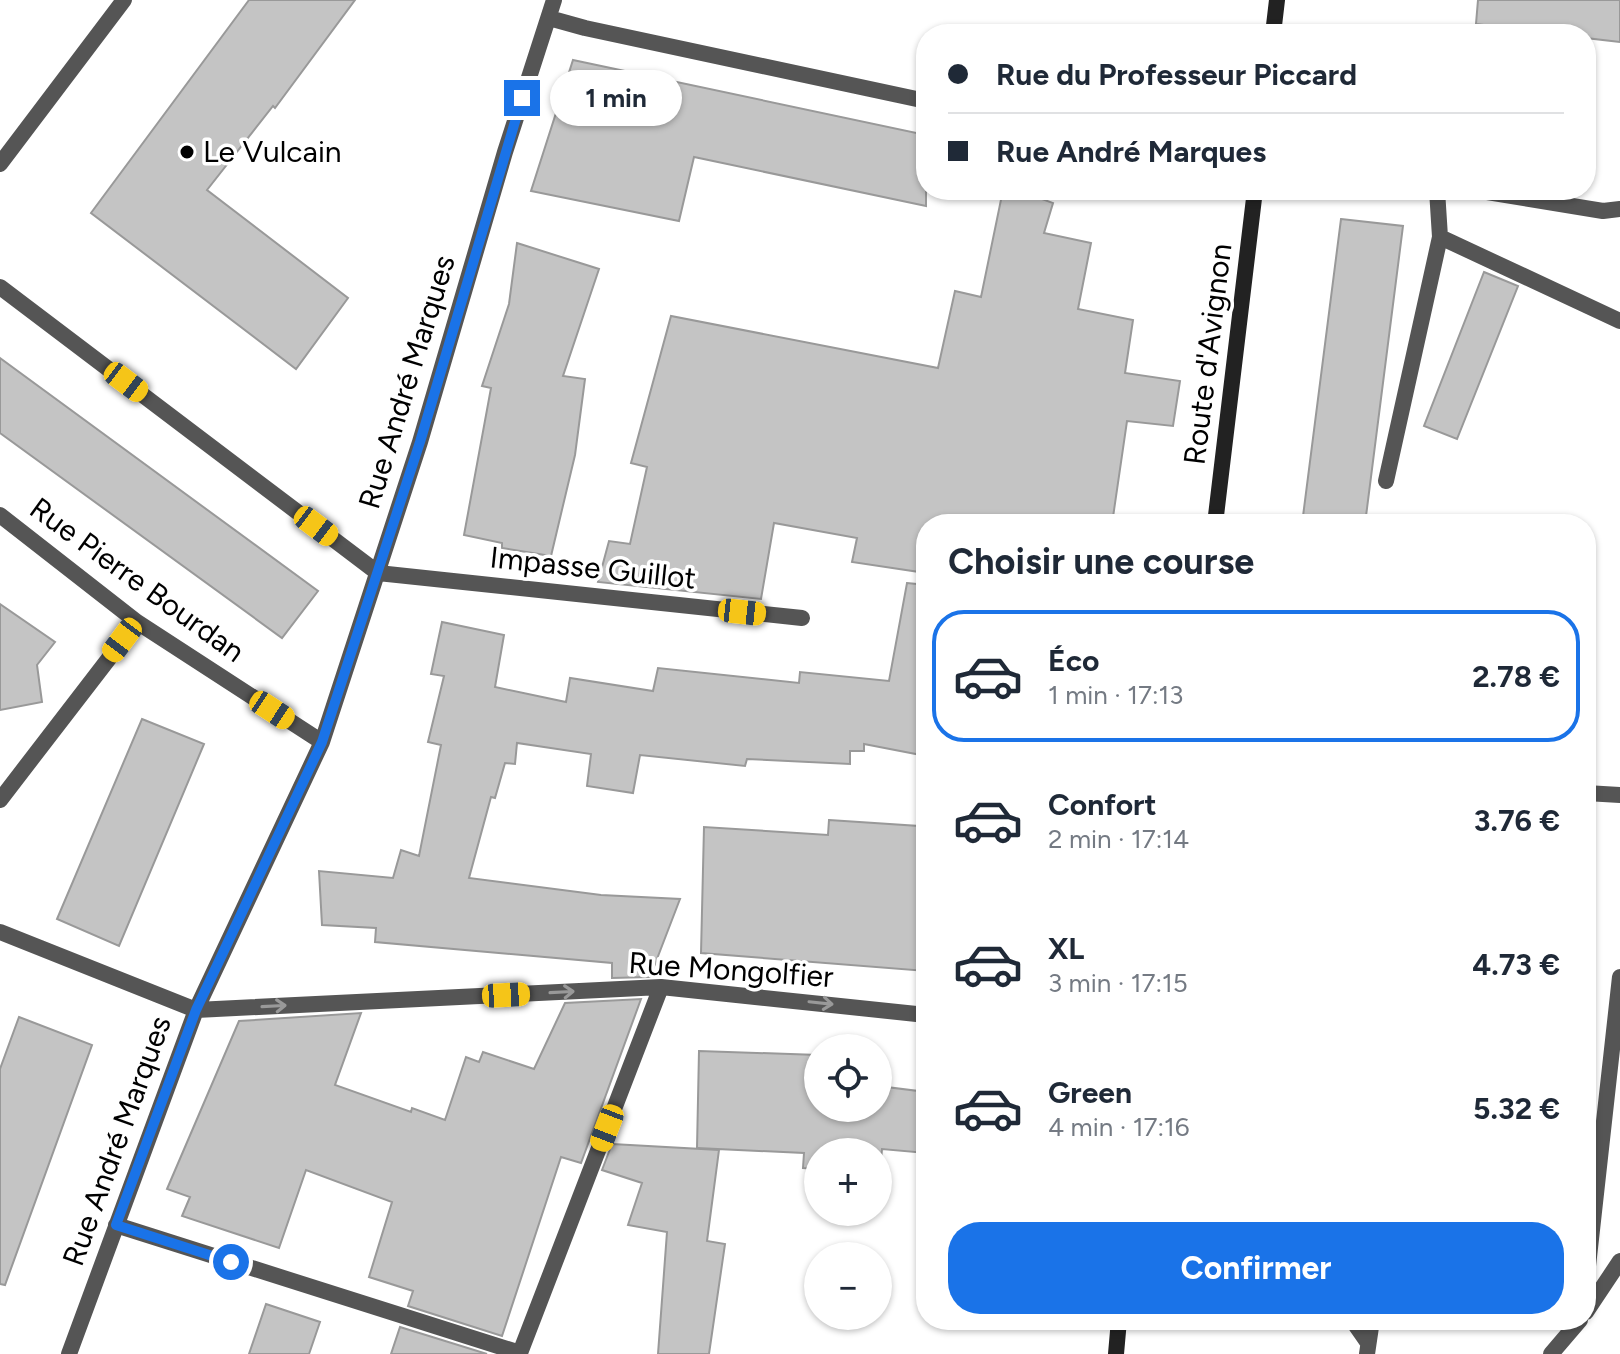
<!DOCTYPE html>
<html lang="fr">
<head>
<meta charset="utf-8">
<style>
	body { margin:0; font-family:Figtree,sans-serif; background:#f2f2f3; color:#1f2937; height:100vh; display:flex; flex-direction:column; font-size:30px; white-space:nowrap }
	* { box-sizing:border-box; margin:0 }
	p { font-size:26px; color:#747a83 }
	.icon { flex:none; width:44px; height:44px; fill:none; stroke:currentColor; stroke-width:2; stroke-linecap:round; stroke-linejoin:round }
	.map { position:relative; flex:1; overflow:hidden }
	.drawer { position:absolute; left:916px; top:514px; width:680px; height:816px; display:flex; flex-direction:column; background:#fff; border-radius:32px; box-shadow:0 2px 6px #0004 }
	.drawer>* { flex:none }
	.hud { position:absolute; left:916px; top:24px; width:680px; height:176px; border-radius:32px; box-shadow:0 2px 6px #0004; display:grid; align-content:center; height:176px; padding:0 32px; background:#fff }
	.buttons { position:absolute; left:804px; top:1034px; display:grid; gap:16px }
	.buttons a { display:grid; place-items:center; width:88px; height:88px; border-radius:50%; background:#fff; box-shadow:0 2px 6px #0004; font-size:40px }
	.end { position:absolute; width:36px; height:36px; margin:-18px; border:10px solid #1a73e8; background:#fff; box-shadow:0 0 0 4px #fff }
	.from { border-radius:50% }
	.bubble { position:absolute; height:56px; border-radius:28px; background:#fff; box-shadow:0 2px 6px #0004; font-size:26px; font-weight:700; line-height:56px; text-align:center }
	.car { position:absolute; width:24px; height:48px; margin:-24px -12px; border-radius:10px; box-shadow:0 0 6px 2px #0007; background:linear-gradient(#f5c518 24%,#345 0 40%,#f5c518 0 76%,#345 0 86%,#f5c518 0) }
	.hud b { display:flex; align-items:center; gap:28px; height:76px; font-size:30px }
	.hud b+b { border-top:2px solid #e0e1e3 }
	.hud i { width:20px; height:20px; background:#1f2937 }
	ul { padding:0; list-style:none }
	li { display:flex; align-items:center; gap:24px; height:132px; margin:0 16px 12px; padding:0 16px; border:4px solid transparent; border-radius:32px }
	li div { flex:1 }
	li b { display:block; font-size:30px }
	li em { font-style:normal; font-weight:700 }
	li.active { border-color:#1a73e8 }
	li>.icon { width:72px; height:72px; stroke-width:1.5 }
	h2 { padding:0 32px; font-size:36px; line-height:96px }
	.action { display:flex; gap:16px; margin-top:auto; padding:16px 32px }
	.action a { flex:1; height:92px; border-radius:32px; background:#1a73e8; color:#fff; font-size:32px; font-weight:700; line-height:92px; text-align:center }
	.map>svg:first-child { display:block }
	.building { fill:#c4c4c4; stroke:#999; stroke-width:2 }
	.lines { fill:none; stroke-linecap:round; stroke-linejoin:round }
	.lane { stroke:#555; stroke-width:16 }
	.street { stroke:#555; stroke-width:16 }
	.secondary { stroke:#222; stroke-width:16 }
	.oneway { stroke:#999 }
	.route { stroke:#1a73e8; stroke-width:10 }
	.poi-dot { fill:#000; stroke:#fff; stroke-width:3 }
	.labels { text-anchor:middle; stroke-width:7; stroke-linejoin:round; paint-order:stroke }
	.poi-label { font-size:30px; fill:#000; stroke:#fff; text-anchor:start }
	.street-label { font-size:30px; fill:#000; stroke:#fff }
</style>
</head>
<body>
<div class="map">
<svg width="1620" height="1354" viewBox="0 0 1620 1354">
	<rect width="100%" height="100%" fill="#fff"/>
	<path class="building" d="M249,0h106l-80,108 -2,-2 -66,84 141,108 -52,71 -205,-156z
		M1478,0h142v42l-34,-4v-4h-33l-77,-10z
		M573,60l353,75v71l-232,-49 -15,64 -148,-30z
		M1003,190h15l35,13 -9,30 47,10 -13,66 55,11 -8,53 55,8 -7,45 -46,-5 -15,103h-186v49l-74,-11 5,-24 -83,-15 -13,76 -163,-17 11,-41 21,3 17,-77 -16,-4 40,-147 267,52 17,-77 26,6z
		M1341,219l62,7 -38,298h-63z
		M517,243l82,26 -36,107 22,3 -10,76 -24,101 -49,-8v-5l-38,-8 27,-147 -9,-2 27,-82z
		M1484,272l34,14 -61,153 -33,-13z
		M0,358l318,233 -36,47 -282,-205z
		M907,583l19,2v171l-62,-12v7h-14v13l-103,-5 -2,7 -105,-11 -7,38 -46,-7 4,-32 -74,-11 -2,21 -10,-1 -10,35 -4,-1 -22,81 132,17 79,4 -30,78 -38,1v-15l-237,-21 1,-14 -54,-3 -3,-54 74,7 8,-28 18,6 22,-111 -13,-3 16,-66 -13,-2 11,-52 62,13 -9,52 71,15 4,-24 83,13 5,-23 141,15 1,-11 89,9z
		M0,604l55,38 -18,23 5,37 -42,8z
		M142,719l62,25 -85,202 -62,-27z
		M829,820l90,6 1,77 6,2v66l-225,-18 3,-126 124,8z
		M641,999l-60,164 -20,-6 -59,179 -94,-30 5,-15 -44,-14 23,-75 -86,-32 -27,78 -97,-32 8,-19 -23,-8 72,-168 122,-8 -26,72 76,27 1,-4 33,12 21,-63 13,5 4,-10 51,17 31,-66z
		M19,1017l73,28 -87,240 -5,-1v-215z
		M699,1051l119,4v53h60v-22l48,6v61l-44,-4 -2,24 -2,-21h-60v17l-15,-1 1,-15 -107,-5z
		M612,1144l107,6 -12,91 18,3 -16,110h-51l9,-122 -39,-7 14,-42 -40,-13z
		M266,1304l54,18 -11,32h-60z
		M400,1327l87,27h-96z"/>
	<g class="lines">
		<path class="lane" d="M1437,190l3,47 180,84
			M1386,481l54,-244
			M1586,793l34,2
			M1586,1284l34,-307
			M1586,1312l34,-51
			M1352,1320l16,23
			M1367,1354l5,-34
			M1551,1354l29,-34"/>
		<path class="street" d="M549,18l36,10 341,73
			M0,164l124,-164
			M1475,190l128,21 17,-2
			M0,287l378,286 424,45
			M0,515l137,107 185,120
			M0,800l137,-178
			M0,932l196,78 465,-23 265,28
			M116,1225l404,128 141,-366
			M69,1354l127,-344 126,-268 98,-300 85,-290 49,-152"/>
		<path class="secondary" d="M1273,34l4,-34
			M1215,524l40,-334
			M1116,1354l3,-34"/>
	</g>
	<defs><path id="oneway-shaft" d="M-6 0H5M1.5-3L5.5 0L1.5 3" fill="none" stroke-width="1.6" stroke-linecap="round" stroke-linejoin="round" transform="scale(2)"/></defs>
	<g class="oneway">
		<use href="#oneway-shaft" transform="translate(562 992) rotate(-3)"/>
		<use href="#oneway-shaft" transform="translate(821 1003) rotate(6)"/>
		<use href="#oneway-shaft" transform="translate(274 1006) rotate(-3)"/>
	</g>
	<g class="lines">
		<path class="route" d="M231,1262l-115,-37 80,-215 126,-268 98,-300 102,-344"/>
	</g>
	<circle class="poi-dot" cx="187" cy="152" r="8"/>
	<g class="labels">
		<g class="poi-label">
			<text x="203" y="162">Le Vulcain</text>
		</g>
		<g class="street-label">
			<text transform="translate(1208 354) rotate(-83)" y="10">Route d'Avignon</text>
			<text transform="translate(407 382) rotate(-73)" y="10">Rue André Marques</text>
			<text transform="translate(593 568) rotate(6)" y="10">Impasse Guillot</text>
			<text transform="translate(137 580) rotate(36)" y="10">Rue Pierre Bourdan</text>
			<text transform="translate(731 970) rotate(4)" y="10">Rue Mongolfier</text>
			<text transform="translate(117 1141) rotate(-70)" y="10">Rue André Marques</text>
		</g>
	</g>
</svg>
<div class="buttons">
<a><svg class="icon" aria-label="locate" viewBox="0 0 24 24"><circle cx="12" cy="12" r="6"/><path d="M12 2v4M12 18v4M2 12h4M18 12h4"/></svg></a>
<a>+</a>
<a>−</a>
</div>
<i class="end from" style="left:231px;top:1262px"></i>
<i class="end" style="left:522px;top:98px"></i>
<div class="bubble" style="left:550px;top:70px;width:132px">1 min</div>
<i class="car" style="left:126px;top:382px;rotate:127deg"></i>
<i class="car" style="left:316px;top:526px;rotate:127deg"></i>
<i class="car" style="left:742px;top:612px;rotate:96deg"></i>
<i class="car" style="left:122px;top:640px;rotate:217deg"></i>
<i class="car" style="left:272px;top:710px;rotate:123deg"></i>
<i class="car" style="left:506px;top:995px;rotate:87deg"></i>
<i class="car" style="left:607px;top:1128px;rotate:201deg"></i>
<div class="hud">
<b><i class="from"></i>Rue du Professeur Piccard</b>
<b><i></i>Rue André Marques</b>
</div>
<section class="drawer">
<h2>Choisir une course</h2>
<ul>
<li class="active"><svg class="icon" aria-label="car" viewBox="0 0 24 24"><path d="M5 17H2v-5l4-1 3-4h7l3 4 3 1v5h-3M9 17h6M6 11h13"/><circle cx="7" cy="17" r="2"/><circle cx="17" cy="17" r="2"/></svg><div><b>Éco</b><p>1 min · 17:13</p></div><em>2.78 €</em></li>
<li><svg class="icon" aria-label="car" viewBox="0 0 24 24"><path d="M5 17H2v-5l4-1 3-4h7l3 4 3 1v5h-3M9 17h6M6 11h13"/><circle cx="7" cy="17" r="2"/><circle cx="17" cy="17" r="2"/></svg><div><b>Confort</b><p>2 min · 17:14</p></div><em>3.76 €</em></li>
<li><svg class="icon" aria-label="car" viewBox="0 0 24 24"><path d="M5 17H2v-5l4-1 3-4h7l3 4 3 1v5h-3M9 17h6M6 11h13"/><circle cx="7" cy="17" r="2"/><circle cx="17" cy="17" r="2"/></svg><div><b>XL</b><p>3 min · 17:15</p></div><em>4.73 €</em></li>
<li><svg class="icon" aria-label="car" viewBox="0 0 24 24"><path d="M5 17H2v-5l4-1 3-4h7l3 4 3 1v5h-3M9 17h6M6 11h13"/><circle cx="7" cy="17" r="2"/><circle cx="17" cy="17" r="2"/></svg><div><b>Green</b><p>4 min · 17:16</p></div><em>5.32 €</em></li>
</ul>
<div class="action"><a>Confirmer</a></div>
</section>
</div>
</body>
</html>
